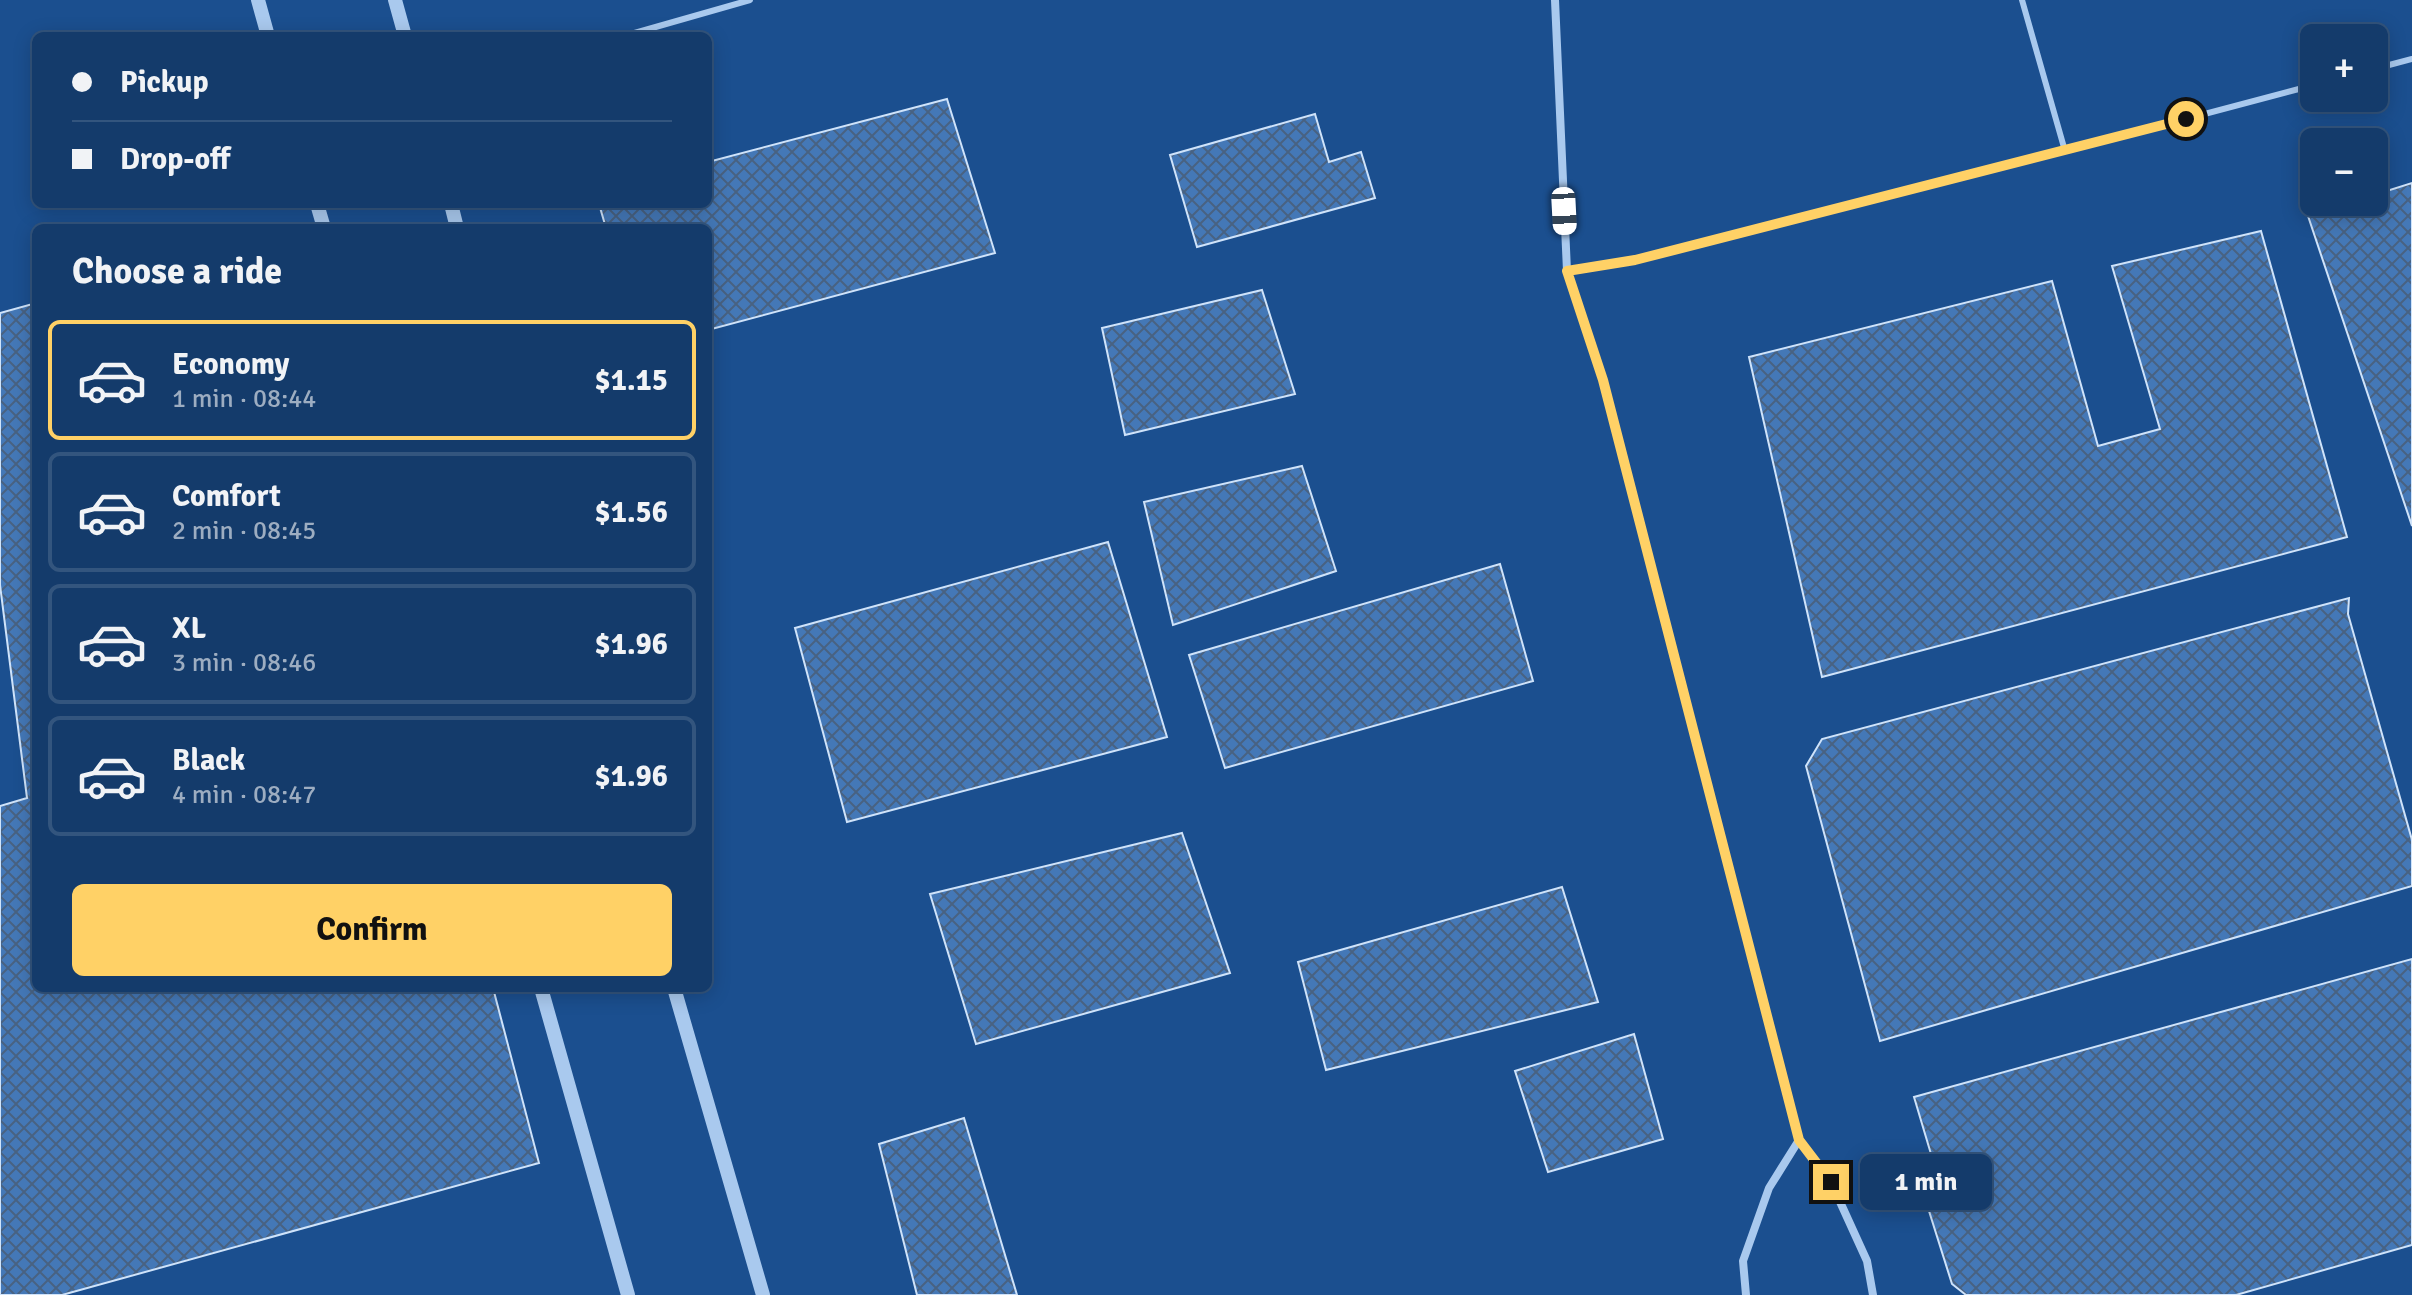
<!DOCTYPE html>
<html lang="en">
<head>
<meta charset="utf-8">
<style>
	body { margin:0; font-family:Signika,sans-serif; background:#1d4271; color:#f1f3f6; height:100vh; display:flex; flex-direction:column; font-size:30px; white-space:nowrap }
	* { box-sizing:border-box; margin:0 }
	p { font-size:26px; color:#9dadc1 }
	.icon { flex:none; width:44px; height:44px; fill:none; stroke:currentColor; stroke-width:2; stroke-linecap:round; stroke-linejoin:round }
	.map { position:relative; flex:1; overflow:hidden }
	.sheet { position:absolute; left:32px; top:224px; width:680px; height:768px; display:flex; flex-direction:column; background:#143b6b; border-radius:12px; box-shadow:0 4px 20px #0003,0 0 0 2px #33557e }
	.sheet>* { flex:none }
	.guide { position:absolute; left:32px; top:32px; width:680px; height:176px; border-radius:12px; box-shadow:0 4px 20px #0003,0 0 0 2px #33557e; display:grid; align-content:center; height:176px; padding:0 40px; background:#143b6b }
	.controls { position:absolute; left:2300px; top:24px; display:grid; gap:16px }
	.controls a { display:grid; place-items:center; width:88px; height:88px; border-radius:12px; background:#143b6b; box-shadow:0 4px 20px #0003,0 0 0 2px #33557e; font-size:40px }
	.end { position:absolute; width:36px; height:36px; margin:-18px; border:10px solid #ffd166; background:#111; box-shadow:0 0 0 4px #111 }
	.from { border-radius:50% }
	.bubble { position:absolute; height:56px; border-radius:12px; background:#143b6b; box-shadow:0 4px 20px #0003,0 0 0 2px #33557e; font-size:26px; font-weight:700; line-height:56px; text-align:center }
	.car { position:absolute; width:24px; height:48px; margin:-24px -12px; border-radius:10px; box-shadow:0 0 6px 2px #0007; background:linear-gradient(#fff 24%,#345 0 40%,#fff 0 76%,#345 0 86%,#fff 0) }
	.guide b { display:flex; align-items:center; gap:28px; height:76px; font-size:30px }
	.guide b+b { border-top:2px solid #33557e }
	.guide i { width:20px; height:20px; background:#f1f3f6 }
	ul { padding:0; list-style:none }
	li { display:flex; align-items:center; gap:24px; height:120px; margin:0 16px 12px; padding:0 24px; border:4px solid #33557e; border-radius:12px }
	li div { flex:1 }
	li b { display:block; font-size:30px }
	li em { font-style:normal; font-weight:700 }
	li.active { border-color:#ffd166 }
	li>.icon { width:72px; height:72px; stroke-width:1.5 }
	h2 { padding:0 40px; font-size:36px; line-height:96px }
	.cta { display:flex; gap:16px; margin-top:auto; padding:16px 40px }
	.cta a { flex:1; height:92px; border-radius:12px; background:#ffd166; color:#111; font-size:32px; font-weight:700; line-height:92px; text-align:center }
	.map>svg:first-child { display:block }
	.building { fill:url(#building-cross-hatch); stroke:#cfe3fa; stroke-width:2 }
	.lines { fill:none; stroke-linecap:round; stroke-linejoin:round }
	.service { stroke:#a9c9ee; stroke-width:6 }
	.minor { stroke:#a9c9ee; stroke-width:8 }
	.tertiary { stroke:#a9c9ee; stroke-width:14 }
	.route { stroke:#ffd166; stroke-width:10 }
</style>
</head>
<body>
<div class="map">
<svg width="2412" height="1295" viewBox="0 0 2412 1295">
	<defs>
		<pattern id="building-cross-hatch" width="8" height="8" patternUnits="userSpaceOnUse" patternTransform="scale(2)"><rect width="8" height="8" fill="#4478b7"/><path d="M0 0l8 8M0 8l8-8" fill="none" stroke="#486282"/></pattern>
	</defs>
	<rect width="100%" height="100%" fill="#1b4f8f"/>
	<path class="building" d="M947,99l48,154 -287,77v-102h-102l-7,-24h109v-42z
		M1315,114l14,48 32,-10 14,46 -178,49 -27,-92z
		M2412,183v343l-104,-310 43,-14h23v-7z
		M2261,231l86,306 -525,140 -73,-320 303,-76 46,165 62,-17 -48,-163z
		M1262,290l33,104 -170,41 -23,-107z
		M36,303v685h457l46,175 -477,132h-62v-489l27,-8 -27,-213v-272z
		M1302,466l34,105 -163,54 -29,-123z
		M1108,542l59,195 -320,85 -52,-194z
		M1500,564l33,117 -308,87 -36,-113z
		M2349,598l-1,16 64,226v46l-532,155 -74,-275 16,-27z
		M1182,833l48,140 -254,71 -46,-150z
		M1562,887l36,115 -272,68 -28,-108z
		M2412,959v286l-176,50h-270l-14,-11 -29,-92 8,-38 -17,-57z
		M1634,1034l29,105 -115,33 -33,-101z
		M964,1118l53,177h-100l-38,-151z"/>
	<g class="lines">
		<path class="service" d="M2022,0l43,151
			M624,36l126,-36
			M2374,69l38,-10
			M1567,271l68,-11 430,-109 249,-66"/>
		<path class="minor" d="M1555,0l12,271 36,109 196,760 32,42 36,79 6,34
			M1746,1295l-3,-34 26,-73 30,-48"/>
		<path class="tertiary" d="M258,0l10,36
			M395,0l10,36
			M317,204l7,24
			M451,204l6,24
			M541,988l87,307
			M674,988l89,307"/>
	</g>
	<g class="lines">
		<path class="route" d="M1831,1182l-32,-42 -196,-760 -36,-109 68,-11 551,-141"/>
	</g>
</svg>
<div class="controls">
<a>+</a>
<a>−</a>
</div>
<i class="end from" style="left:2186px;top:119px"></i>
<i class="end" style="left:1831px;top:1182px"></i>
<div class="bubble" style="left:1860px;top:1154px;width:132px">1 min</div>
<i class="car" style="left:1564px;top:211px;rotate:177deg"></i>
<div class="guide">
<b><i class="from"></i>Pickup</b>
<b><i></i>Drop-off</b>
</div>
<section class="sheet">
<h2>Choose a ride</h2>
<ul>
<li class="active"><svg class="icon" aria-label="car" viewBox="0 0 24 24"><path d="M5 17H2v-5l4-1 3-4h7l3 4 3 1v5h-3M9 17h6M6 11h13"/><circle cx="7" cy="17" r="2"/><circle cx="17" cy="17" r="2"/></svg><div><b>Economy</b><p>1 min · 08:44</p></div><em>$1.15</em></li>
<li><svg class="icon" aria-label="car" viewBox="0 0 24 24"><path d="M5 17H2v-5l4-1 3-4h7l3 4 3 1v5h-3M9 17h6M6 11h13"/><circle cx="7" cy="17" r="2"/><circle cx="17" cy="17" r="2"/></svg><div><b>Comfort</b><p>2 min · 08:45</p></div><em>$1.56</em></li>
<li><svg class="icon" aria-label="car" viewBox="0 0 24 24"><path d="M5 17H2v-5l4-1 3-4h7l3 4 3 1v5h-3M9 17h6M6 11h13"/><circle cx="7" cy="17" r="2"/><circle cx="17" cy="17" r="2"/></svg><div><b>XL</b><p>3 min · 08:46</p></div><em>$1.96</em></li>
<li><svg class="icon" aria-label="car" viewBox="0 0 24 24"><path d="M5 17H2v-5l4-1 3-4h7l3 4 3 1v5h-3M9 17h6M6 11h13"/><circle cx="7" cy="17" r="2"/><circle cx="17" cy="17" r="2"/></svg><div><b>Black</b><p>4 min · 08:47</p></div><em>$1.96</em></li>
</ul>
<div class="cta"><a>Confirm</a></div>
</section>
</div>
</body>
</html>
